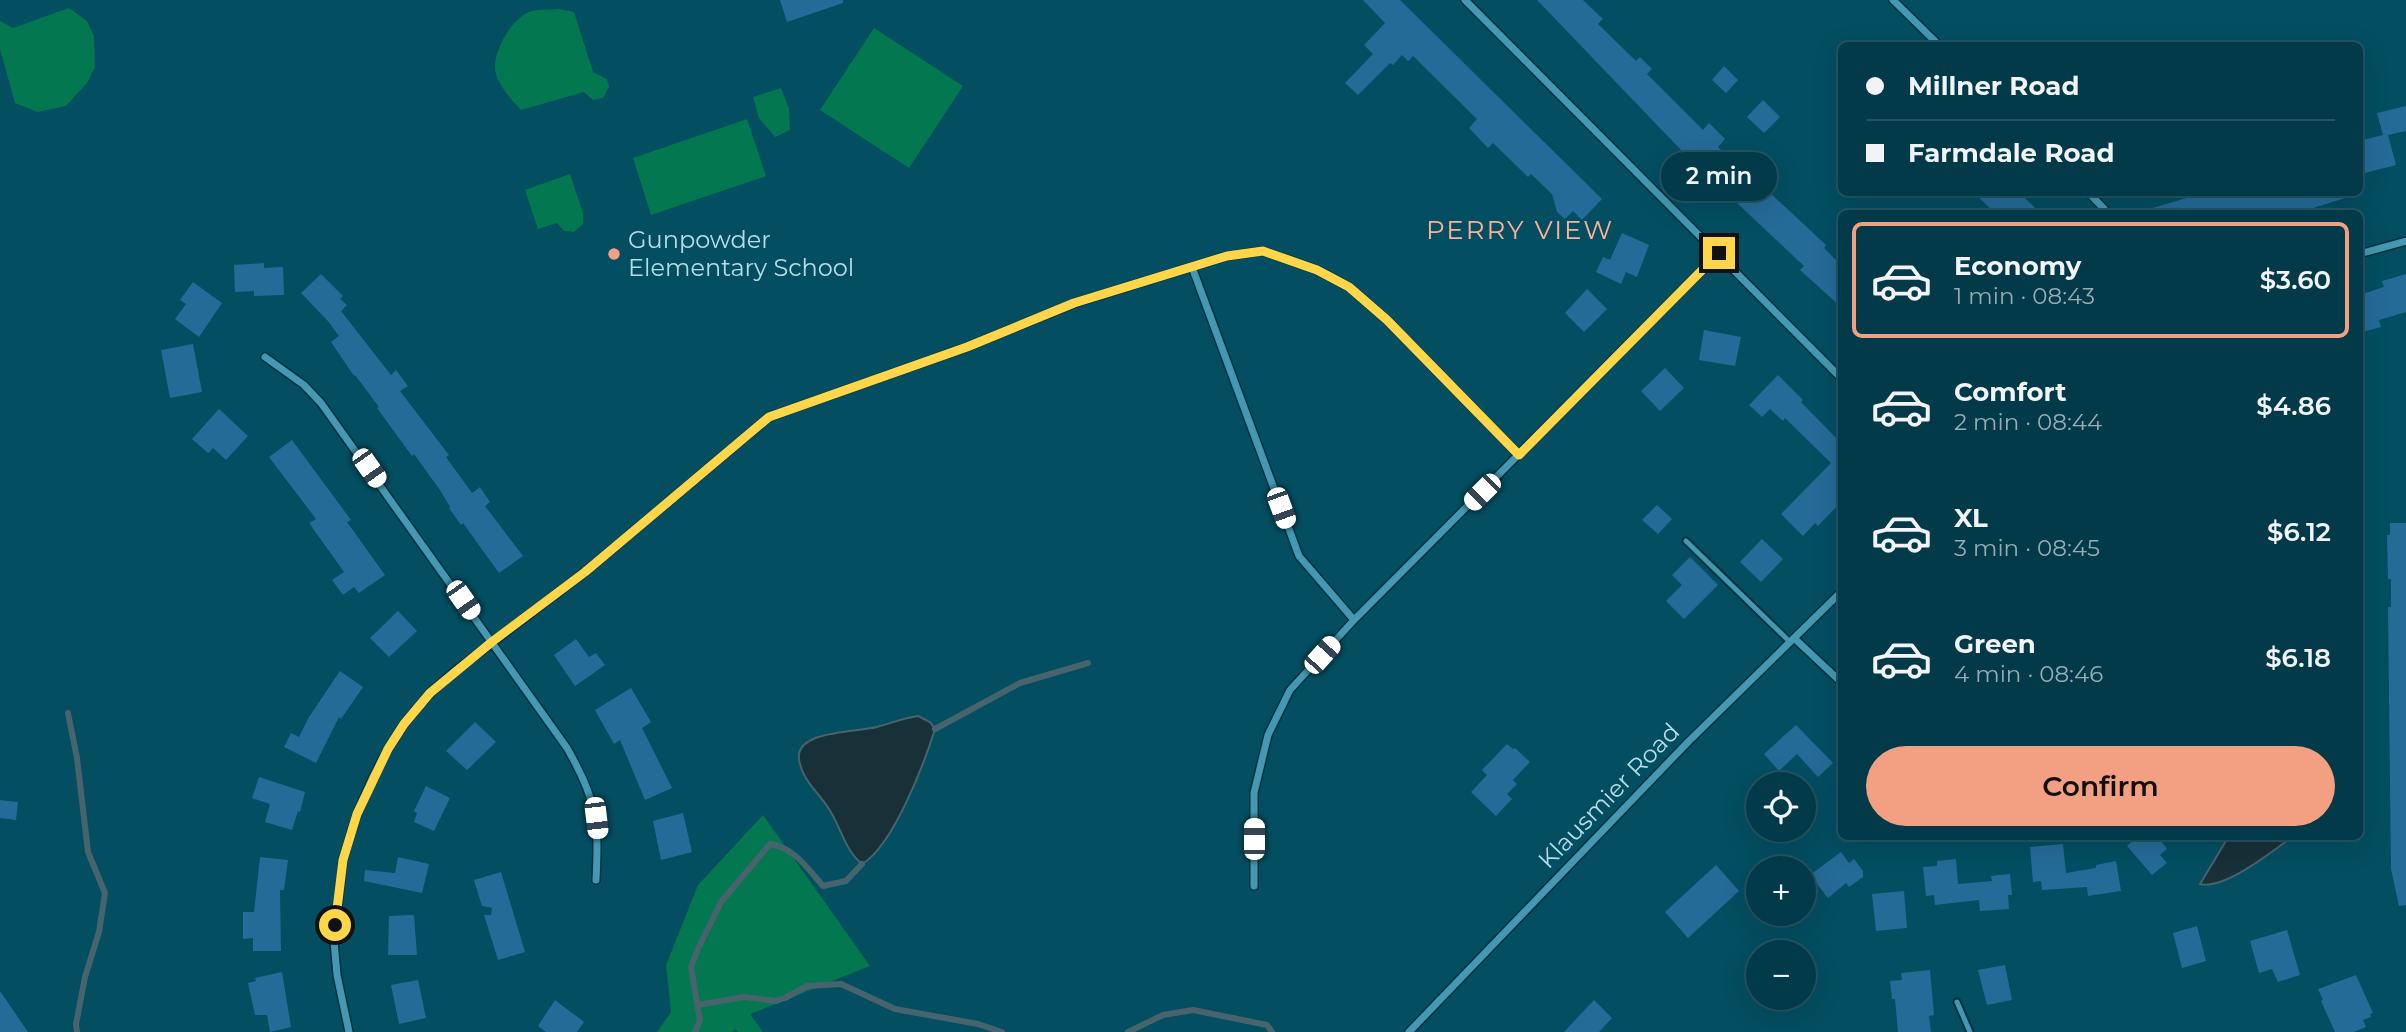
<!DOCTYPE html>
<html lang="en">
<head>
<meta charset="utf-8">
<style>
	body { margin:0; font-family:Montserrat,sans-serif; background:#104553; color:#f1f3f6; height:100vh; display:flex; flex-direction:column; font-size:26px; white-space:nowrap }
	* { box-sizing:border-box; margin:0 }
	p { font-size:23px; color:#96adb4 }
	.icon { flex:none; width:38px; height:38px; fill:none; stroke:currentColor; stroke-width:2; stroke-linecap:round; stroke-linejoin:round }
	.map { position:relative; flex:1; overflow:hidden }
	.panel { position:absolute; left:1838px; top:210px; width:525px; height:630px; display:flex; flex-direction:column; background:#023a49; border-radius:10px; box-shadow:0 7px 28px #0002,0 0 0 2px #235461 }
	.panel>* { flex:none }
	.hud { position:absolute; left:1838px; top:42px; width:525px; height:154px; border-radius:10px; box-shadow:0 7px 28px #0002,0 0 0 2px #235461; display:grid; align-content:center; height:154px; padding:0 28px; background:#023a49 }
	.buttons { position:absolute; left:1746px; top:772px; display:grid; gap:14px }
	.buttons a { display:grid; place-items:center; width:70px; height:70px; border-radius:50%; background:#023a49; box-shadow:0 7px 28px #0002,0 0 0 2px #235461; font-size:35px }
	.end { position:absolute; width:32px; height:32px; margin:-16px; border:9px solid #ffd54a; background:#111; box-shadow:0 0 0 4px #111 }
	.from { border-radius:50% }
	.bubble { position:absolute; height:49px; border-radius:24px; background:#023a49; box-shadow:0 7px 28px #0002,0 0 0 2px #235461; font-size:23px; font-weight:600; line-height:49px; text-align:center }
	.car { position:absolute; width:21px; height:42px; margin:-21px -10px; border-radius:9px; box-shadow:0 0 5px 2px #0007; background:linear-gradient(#fff 24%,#345 0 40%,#fff 0 76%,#345 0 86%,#fff 0) }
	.hud b { display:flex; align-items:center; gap:24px; height:66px; font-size:26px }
	.hud b+b { border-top:2px solid #235461 }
	.hud i { width:18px; height:18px; background:#f1f3f6 }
	ul { padding:12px 0 0; list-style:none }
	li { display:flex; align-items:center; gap:21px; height:116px; margin:0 14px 10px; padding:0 14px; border:4px solid transparent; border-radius:10px }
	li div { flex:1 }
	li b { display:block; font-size:26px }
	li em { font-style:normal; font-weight:600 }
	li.on { border-color:#f2a081 }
	li>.icon { width:63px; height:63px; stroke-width:1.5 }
	.cta { display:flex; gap:14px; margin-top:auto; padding:14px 28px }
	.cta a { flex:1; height:80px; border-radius:42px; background:#f2a081; color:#111; font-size:28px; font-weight:600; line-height:80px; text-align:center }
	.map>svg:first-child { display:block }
	.green { fill:#03774f }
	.water { fill:#183038; stroke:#47646d; stroke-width:2 }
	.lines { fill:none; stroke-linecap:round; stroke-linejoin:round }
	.stream { stroke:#47646d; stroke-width:6 }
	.building { fill:#256b98 }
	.lane-casing { stroke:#01323f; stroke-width:9 }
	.street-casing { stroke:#01323f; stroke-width:10 }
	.lane { stroke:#4498b2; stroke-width:5 }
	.street { stroke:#4498b2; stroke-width:7 }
	.route { stroke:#ffd54a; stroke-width:9 }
	.poi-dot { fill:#f2a081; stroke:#034e61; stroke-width:2.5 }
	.labels { text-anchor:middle; stroke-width:5; stroke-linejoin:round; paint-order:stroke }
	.poi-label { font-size:24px; fill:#b5dce9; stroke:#034e61; text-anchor:start }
	.street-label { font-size:24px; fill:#b5dce9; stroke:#034e61 }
	.neighbourhood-label { font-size:26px; letter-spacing:2px; fill:#feb093; stroke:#034e61 }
</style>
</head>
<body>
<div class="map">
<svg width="2406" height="1032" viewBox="0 0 2406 1032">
	<rect width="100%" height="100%" fill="#034e61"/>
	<path class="green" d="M69,8l18,13 7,15 1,31 -8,16 -21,23 -28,6 -23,-9 -15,-54v-28l13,7z
		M559,9l15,3 19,60 14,7 2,8 -6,11 -10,2 -9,-8 -63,18c-10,-11 -20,-21 -25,-36 -6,-19 16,-58 36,-63 8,-2 19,-1 27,-2z
		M874,28l89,58 -54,82 -89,-58z
		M781,88l8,21 1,21 -15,7 -16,-19 -6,-21z
		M747,119l19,57 -115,39 -18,-57z
		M570,174l13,39v11l-9,8 -10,-1 -7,-8 -19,6 -13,-39z
		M763,815l107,151 -120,48 13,18h-25l-3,-3 -3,3h-75l14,-20 -5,-47 32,-80z"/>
	<path class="water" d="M918,716l12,6 5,7c-11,35 -42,117 -73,135 -17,-13 -21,-37 -33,-55 -10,-16 -28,-30 -30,-50 -4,-29 60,-27 78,-32 15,-4 26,-9 41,-11z
		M2229,836h63v1c-19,14 -68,53 -92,47z"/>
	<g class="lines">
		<path class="stream" d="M68,713l9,45 11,94 17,41 -6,39 -14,45 -9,47 1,8
			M935,729l85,-46 68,-20
			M785,998l22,-12 34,-2 54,25 83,15 24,8
			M698,1005l46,-8 32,4 5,-2
			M695,1032l5,-12 -9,-53 7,-18 23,-47 49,-58c26,5 36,23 53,42l23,-5 16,-17
			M1128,1032l35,-17 30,-5 74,15 5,7"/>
	</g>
	<path class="building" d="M780,0h63v3l-56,19z
		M1363,0h37l202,199 -20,21 -9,-9 -8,8 -8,-7 -5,-18 -21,-20 -3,3 -35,-34 -5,5 -19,-20 8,-9 -64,-63 -5,5 -6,-6 -9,10 -3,-2 -32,32 -13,-12 28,-29 -9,-9 21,-22z
		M1537,0h46l20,19 -5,5 38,37 4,-4 12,12 -5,5 56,56 6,-7 16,16 -7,8 24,24 1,-1 15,13 6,-7 11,10 -6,6 57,53 -2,3 17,17v42l-41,-37 4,-4 -68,-64 4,-4 -30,-26 -4,4z
		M1724,66l14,14 -12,13 -14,-13z
		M1763,100l17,17 -16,16 -17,-16z
		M2406,106v25l-18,4 8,30 -31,8 -6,-22v-10l24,-6 -6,-22z
		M1973,192h46l22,22h-45z
		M2207,192h141v5l-54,17h-19l-2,-5 -17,5h-107v-5z
		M1622,233l27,12 -12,32 -11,-5 -5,12 -25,-12 7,-15 7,3z
		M264,263v5l19,-1 1,28 -30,1v-5l-19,1 -1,-27z
		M321,274l22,22 -3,3 7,6 -6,6 50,64 5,-5 12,16 -8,5 49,64 -3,2 26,36 8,-6 10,15 -5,4 38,50 -24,17 -36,-50 -2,2 -12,-17 1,-1 -10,-17 -26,-36 -2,2 -35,-48 2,-1 -24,-32 -1,1 -23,-34 8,-6 -12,-16 -26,-27z
		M2406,274v38l-27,8 2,7 -22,6v-38l25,-8 -2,-6z
		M193,282l29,21 -23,34 -24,-18 11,-15 -6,-4z
		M1587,289l20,20 -23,23 -19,-19z
		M1704,330l37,7 -6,29 -36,-6z
		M193,344l9,48 -32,6 -9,-48z
		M1665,368l19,20 -24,23 -19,-20z
		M1778,375l25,25 -2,2 40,41v59l-23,24 -3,-3 -12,13 -22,-22 50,-51 -46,-45 -2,3 -13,-12 -8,8 -13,-12z
		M219,409l29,27 -22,24 -13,-12 -5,5 -16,-14z
		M292,440l59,80 -4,2 38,53 -26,18 -5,-6 -11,8 -11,-15 12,-8 -35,-49 7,-4 -47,-62z
		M1657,505l15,14 -14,15 -16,-14z
		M2390,523h16v382l-7,1 -8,-37 -3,-262h3v-28h-3l-1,-44h3z
		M1762,539l21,20 -22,23 -21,-20z
		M1690,557l28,28 -34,34 -18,-18 16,-16 -10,-10z
		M398,611l19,20 -28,26 -19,-19z
		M576,639l13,18 7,-4 9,12 -30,21 -21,-31z
		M340,671l23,16 -22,32 -2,-2 -23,46 -32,-16 7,-14 8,4 10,-20z
		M631,688l20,34 -9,6 30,60 -27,12 -25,-60 -6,4 -19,-34z
		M475,722l21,20 -29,28 -21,-19z
		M1796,725l37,38 -15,14 -21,-23 -18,17 -15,-17z
		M1507,744l6,5 2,-1 15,14 -17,18 4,4 -10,10 5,5 -16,17 -25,-24 16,-17 -5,-5z
		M259,777l46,15 -5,20 -2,-1 -6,19 -27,-8 5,-18 -18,-6z
		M426,786l24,12 -16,33 -20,-9 3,-9 -3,-2z
		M0,800l18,2 -2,18 -16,-2z
		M683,813l9,39 -31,8 -8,-39z
		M2138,836h19l10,13 -7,6 7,8 -15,12 -25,-29z
		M2063,844l3,29 30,-5v-3l20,-4 5,30 -33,5 -1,-9 -45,3 -1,-9 -8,1 -3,-35z
		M1841,852l8,11 5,-4 9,12v6l-14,10 -3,-4 -18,15 -18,-23z
		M260,857l28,3 -4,30h-4l1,61h-28v-13l-10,1v-27h11z
		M398,857l31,7 -7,29 -58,-12 1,-11 30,3z
		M1956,859l2,25 34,-3 -1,-5 19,-2 2,21h-4l1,14 -29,2 -1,-11 -44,5 -1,-10 -8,1 -3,-29 14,-1v-5z
		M1716,865l23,26 -51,47 -23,-26z
		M501,872l24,80 -27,8 -14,-45h7l1,-7 -10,-2 -8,-26z
		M1904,891l3,37 -31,3 -4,-37z
		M414,915l3,40h-29l1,-39z
		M2197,926l9,35 -24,7 -9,-35z
		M2287,930l13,45 -22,7 -6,-13 -13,4 -9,-32z
		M2005,965l7,35 -25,5 -9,-35z
		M1930,970l4,45 -5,1 2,16h-33l-3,-33h-3l-2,-18 12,-1 -1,-7z
		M282,972l9,55 -21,5 -3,-17h-12l-7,-32 8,-2 -1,-3z
		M2356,975l17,38 -3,1 1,3 -8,3 3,7 -12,5h-19l-14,-31 2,-1 -5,-11z
		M418,980l8,38 -27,6 -8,-39z
		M0,991l28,41h-28z
		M555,1000l29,22 -7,10h-31l-8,-6z
		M1594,1000l18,18 -13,14h-35z"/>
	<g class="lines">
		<g class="lane-casing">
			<path id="lane" d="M1686,541l104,101
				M1957,1002l13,30"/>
		</g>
		<g class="street-casing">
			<path id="street" d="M1465,0l376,378
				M1893,0l47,46
				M2088,192l21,22
				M2359,254l47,-13
				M1192,267l107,289 55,64
				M265,357l39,28 17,18 246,345c30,52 32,73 29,132
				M1794,638l47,44
				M1254,886v-93l14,-58 22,-45 64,-70 365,-367
				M349,1032l-12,-57 -3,-34 9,-81 14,-46 16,-37 15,-28 16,-25 26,-31 25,-22 130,-99 184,-155 198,-70 108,-44 152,-47 36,-5 54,19 32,17 38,33 132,135
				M1409,1032l279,-290 153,-150"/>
		</g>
		<use href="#lane" class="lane"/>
		<use href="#street" class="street"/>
	</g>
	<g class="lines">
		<path class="route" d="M335,925l8,-65 14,-46 31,-65 16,-25 26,-31 63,-52 92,-69 184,-155 198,-70 107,-44 153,-47 36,-5 54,19 32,17 38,33 132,135 200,-202"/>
	</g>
	<circle class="poi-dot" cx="614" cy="254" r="7"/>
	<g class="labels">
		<g class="poi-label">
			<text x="628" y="248">Gunpowder<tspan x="628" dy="28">Elementary School</tspan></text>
		</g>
		<g class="street-label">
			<text transform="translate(1609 796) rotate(-46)" y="8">Klausmier Road</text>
		</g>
		<g class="neighbourhood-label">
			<text x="1520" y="239">PERRY VIEW</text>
		</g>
	</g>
</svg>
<div class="buttons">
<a><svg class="icon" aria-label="locate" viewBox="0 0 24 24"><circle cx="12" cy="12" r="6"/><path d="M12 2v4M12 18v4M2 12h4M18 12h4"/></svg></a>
<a>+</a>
<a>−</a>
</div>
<i class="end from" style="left:335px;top:925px"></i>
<i class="end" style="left:1719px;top:253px"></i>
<div class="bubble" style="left:1661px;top:152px;width:116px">2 min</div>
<i class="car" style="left:369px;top:468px;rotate:145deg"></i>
<i class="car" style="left:1482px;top:492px;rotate:225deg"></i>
<i class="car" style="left:1281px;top:508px;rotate:160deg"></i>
<i class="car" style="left:463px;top:600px;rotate:145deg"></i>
<i class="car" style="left:1322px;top:655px;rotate:42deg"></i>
<i class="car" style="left:596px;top:818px;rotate:173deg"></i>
<i class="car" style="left:1254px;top:839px;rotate:0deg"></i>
<div class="hud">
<b><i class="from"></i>Millner Road</b>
<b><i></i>Farmdale Road</b>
</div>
<section class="panel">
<ul>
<li class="on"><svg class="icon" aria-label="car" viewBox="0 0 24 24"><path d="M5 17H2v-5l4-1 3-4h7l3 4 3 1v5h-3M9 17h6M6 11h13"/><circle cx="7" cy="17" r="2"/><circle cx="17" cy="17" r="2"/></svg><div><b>Economy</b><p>1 min · 08:43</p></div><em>$3.60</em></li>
<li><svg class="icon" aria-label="car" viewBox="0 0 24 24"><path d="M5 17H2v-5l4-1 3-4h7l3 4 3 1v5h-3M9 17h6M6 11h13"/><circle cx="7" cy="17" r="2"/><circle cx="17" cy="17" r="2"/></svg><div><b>Comfort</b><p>2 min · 08:44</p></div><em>$4.86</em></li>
<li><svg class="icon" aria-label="car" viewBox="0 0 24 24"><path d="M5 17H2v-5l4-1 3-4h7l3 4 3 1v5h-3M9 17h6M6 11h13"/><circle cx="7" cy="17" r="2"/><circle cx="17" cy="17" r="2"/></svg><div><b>XL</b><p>3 min · 08:45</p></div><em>$6.12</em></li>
<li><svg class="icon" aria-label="car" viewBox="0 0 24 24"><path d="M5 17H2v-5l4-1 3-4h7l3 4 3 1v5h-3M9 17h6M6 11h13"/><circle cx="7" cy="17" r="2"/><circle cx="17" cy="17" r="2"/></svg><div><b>Green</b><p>4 min · 08:46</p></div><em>$6.18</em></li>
</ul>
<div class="cta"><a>Confirm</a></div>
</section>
</div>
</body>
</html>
